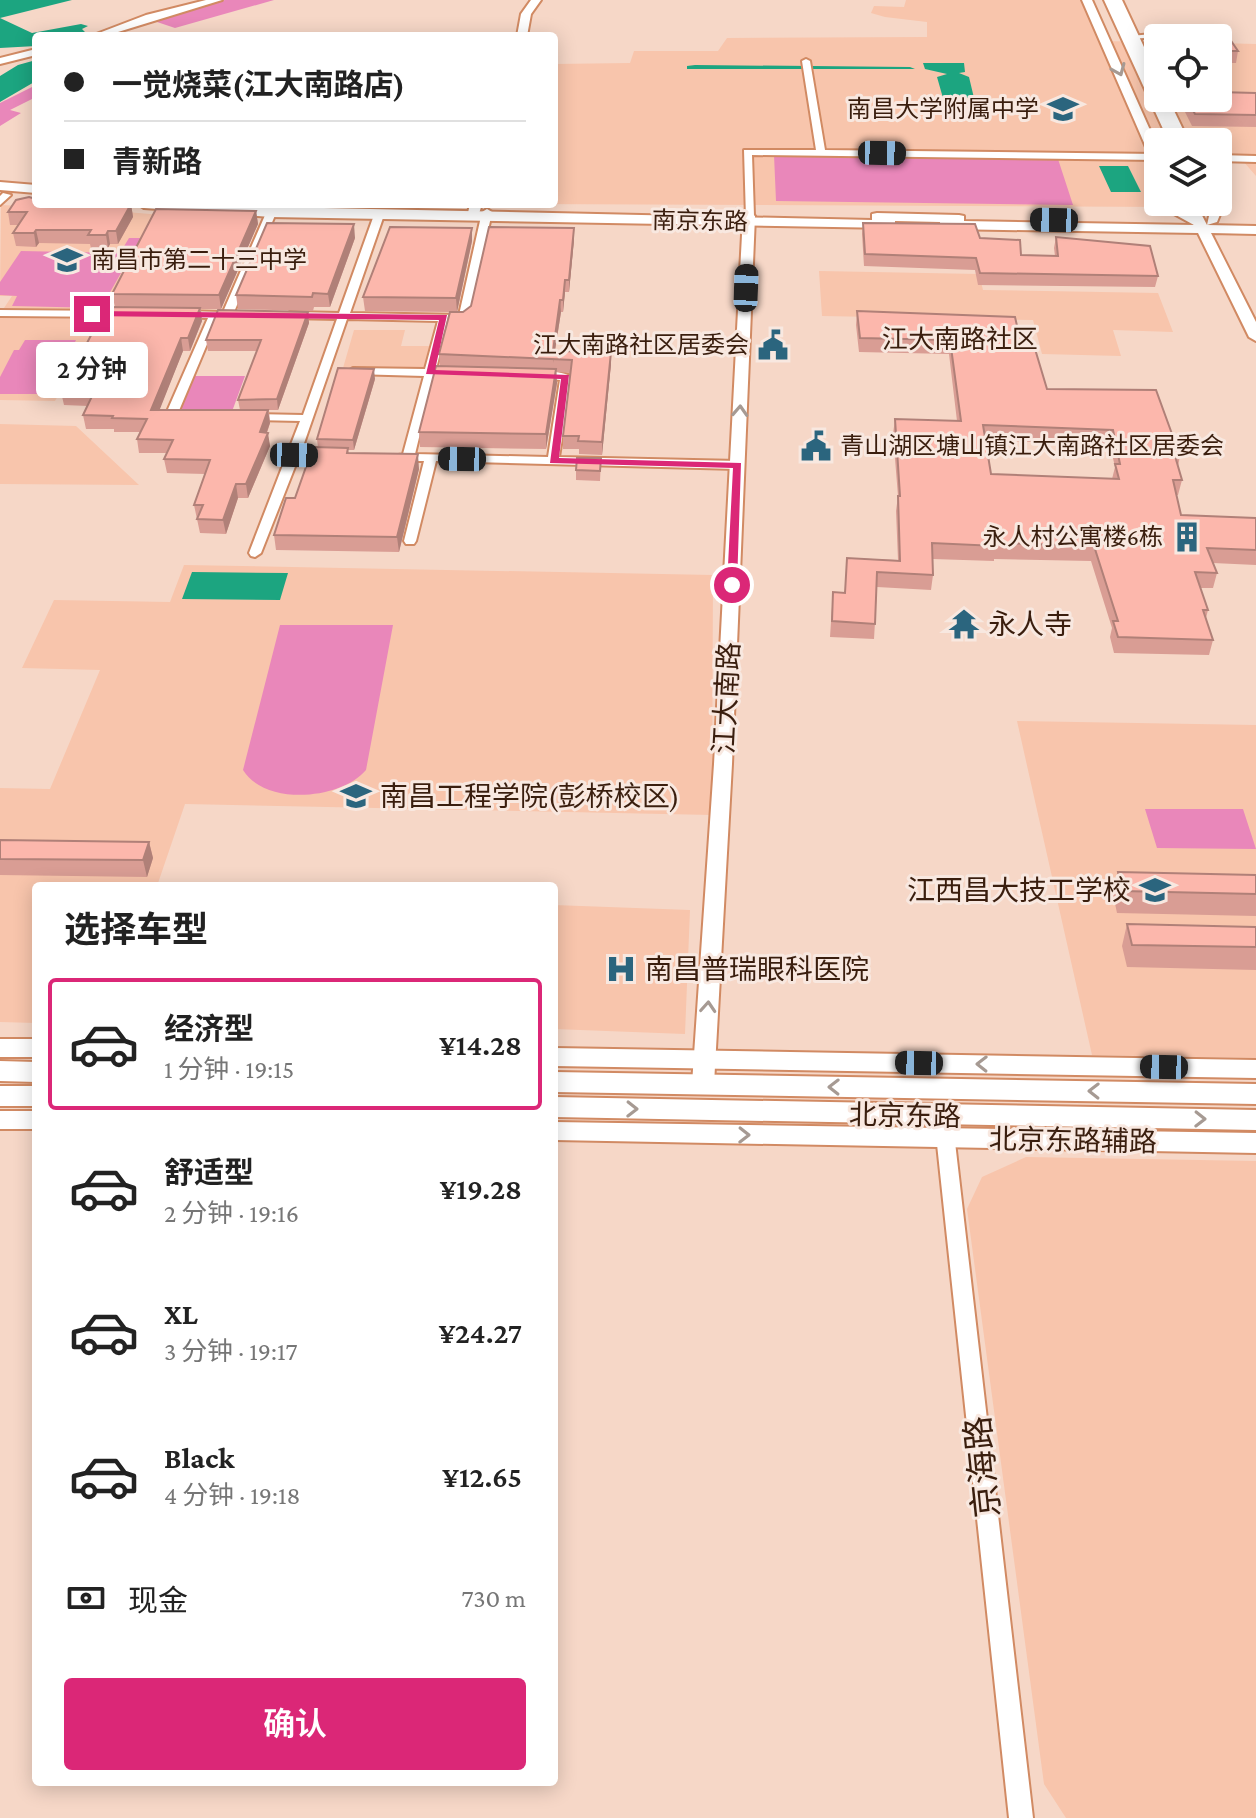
<!DOCTYPE html>
<html lang="zh">
<head>
<meta charset="utf-8">
<style>
	body { margin:0; font-family:"Crimson Pro","Noto Sans SC",serif; background:#f2f2f2; color:#222; height:100vh; display:flex; flex-direction:column; font-size:30px; white-space:nowrap }
	* { box-sizing:border-box; margin:0 }
	p { font-size:26px; color:#767676 }
	.icon { flex:none; width:44px; height:44px; fill:none; stroke:currentColor; stroke-width:2; stroke-linecap:round; stroke-linejoin:round }
	.map { position:relative; flex:1; overflow:hidden }
	.details { position:absolute; left:32px; top:882px; width:526px; height:904px; display:flex; flex-direction:column; background:#fff; border-radius:8px; box-shadow:0 4px 20px #0003 }
	.details>* { flex:none }
	.banner { position:absolute; left:32px; top:32px; width:526px; height:176px; border-radius:8px; box-shadow:0 4px 20px #0003; display:grid; align-content:center; height:176px; padding:0 32px; background:#fff }
	.buttons { position:absolute; left:1144px; top:24px; display:grid; gap:16px }
	.buttons a { display:grid; place-items:center; width:88px; height:88px; border-radius:8px; background:#fff; box-shadow:0 4px 20px #0003; font-size:40px }
	.end { position:absolute; width:36px; height:36px; margin:-18px; border:10px solid #db2777; background:#fff; box-shadow:0 0 0 4px #fff }
	.from { border-radius:50% }
	.bubble { position:absolute; height:56px; border-radius:8px; background:#fff; box-shadow:0 4px 20px #0003; font-size:26px; font-weight:600; line-height:56px; text-align:center }
	.car { position:absolute; width:24px; height:48px; margin:-24px -12px; border-radius:10px; box-shadow:0 0 6px 2px #0007; background:linear-gradient(#222 24%,#8ab4d8 0 40%,#222 0 76%,#8ab4d8 0 86%,#222 0) }
	.banner b { display:flex; align-items:center; gap:28px; height:76px; font-size:30px }
	.banner b+b { border-top:2px solid #e0e0e0 }
	.banner i { width:20px; height:20px; background:#222 }
	ul { padding:0; list-style:none }
	li { display:flex; align-items:center; gap:24px; height:132px; margin:0 16px 12px; padding:0 16px; border:4px solid transparent; border-radius:8px }
	li div { flex:1 }
	li b { display:block; font-size:30px }
	li em { font-style:normal; font-weight:600 }
	li.selected { border-color:#db2777 }
	li>.icon { width:72px; height:72px; stroke-width:1.5 }
	h2 { padding:0 32px; font-size:36px; line-height:96px }
	.pay { display:flex; align-items:center; gap:20px; height:88px; padding:0 32px; font-size:30px }
	.pay p { margin-inline-start:auto }
	.action { display:flex; gap:16px; margin-top:auto; padding:16px 32px }
	.action a { flex:1; height:92px; border-radius:8px; background:#db2777; color:#fff; font-size:32px; font-weight:600; line-height:92px; text-align:center }
	.map>svg:first-child { display:block }
	.built { fill:#f8c5ac }
	.green { fill:#e987ba }
	.water { fill:#1ca580 }
	.lines { fill:none; stroke-linecap:round; stroke-linejoin:round }
	.minor-casing { stroke:#d18a63; stroke-width:4 }
	.tertiary-casing { stroke:#d18a63; stroke-width:4 }
	.secondary-casing { stroke:#d18a63; stroke-width:4 }
	.primary-casing { stroke:#d18a63; stroke-width:4 }
	.minor { fill:#fff; fill-rule:evenodd }
	.tertiary { fill:#fff; fill-rule:evenodd }
	.secondary { fill:#fff; fill-rule:evenodd }
	.primary { fill:#fff; fill-rule:evenodd }
	.wall { fill:#d99d94; fill-rule:evenodd }
	.shaded-wall { fill:#b08078 }
	.building { fill:#fcb7ac; stroke:#b08078; stroke-width:2; fill-rule:evenodd }
	.oneway { stroke:#a69a93 }
	.route { fill:#db2777 }
	.labels { text-anchor:middle; stroke-width:6; stroke-linejoin:round; paint-order:stroke }
	.far-poi-label { font-size:24px; fill:#3a1e0e; stroke:#f8e8e0; text-anchor:end }
	.far-street-label { font-size:24px; fill:#3a1e0e; stroke:#f8e8e0 }
	.far-quarter-label { font-size:26px; fill:#3a1e0e; stroke:#f8e8e0 }
	.poi-label { font-size:28px; fill:#3a1e0e; stroke:#f8e8e0; text-anchor:start }
	.street-label { font-size:28px; fill:#3a1e0e; stroke:#f8e8e0 }
	.near-street-label { font-size:34px; fill:#3a1e0e; stroke:#f8e8e0 }
</style>
</head>
<body>
<div class="map">
<svg width="1256" height="1818" viewBox="0 0 1256 1818">
	<rect width="100%" height="100%" fill="#f6d7c7"/>
	<path class="built" d="M906,0h177l17,41 58,1v56h60v-55l38,1v132l-13,-15 -25,-1v-18h-60v18h-9l9,21v21h10l2,5 -645,-3h29v-140l76,-1 4,-12h84l9,-13 200,-1v-15l-42,-5 -14,-4 3,-7 30,1z
		M1,205l102,5 59,5 -9,10 -46,84 -103,-1 8,-12h-12z
		M819,271l160,3 4,16 175,3 15,39 -60,-2 8,26 -79,-2 -9,-34 -211,-4z
		M0,318l103,1 -48,82 -55,-1z
		M354,330h51l-4,16h34l-6,23 -86,-1z
		M0,424l76,2 63,59 -139,-1z
		M184,565l529,10 -1,240 -527,-11 -28,82h-121v137l-36,-1v-234l50,1 50,-119 -78,-2 32,-68 116,2z
		M1017,721l239,4v333l-164,-3z
		M554,905l136,5 -5,124 -131,-5z
		M1026,1157l230,4v657h-190l-22,-34 -77,-575 15,-32z"/>
	<path class="green" d="M225,0h49l-99,28 -27,-9z
		M36,85v12l-26,13 11,3 -21,13v-23z
		M774,155l284,4 15,46 -297,-4z
		M129,238h12l-40,70 -89,-2 5,-10 -17,-1v-13l21,-31 99,2z
		M25,340h51l-26,54h-50v-17l14,-27h5z
		M189,376h56l-15,41 -59,-1z
		M280,625h113l-27,145c-25,30 -101,36 -123,0z
		M1145,809h98l13,40 -99,-1z"/>
	<path class="water" d="M0,0h72l-72,18 32,15 49,-9 7,2 -6,3 5,5 -51,2v10l-36,2z
		M36,60v21l-36,21v-26l18,-11z
		M923,63h41l1,9 -6,1 10,4 5,21h-31l-6,-21 10,-3 -22,-5z
		M695,65l215,2 5,2h-228v-3z
		M1099,166h29l13,26h-30z
		M192,572l96,1 -8,27 -98,-1z"/>
	<g class="lines">
		<g class="minor-casing">
			<path id="minor" d="M1161,33l3,4 -38,2 -4,-2z
				M806,59l4,2 15,89 333,4v6l-406,-5 2,61 -8,2 -2,-68h72l-14,-89z
				M1218,155l38,1v6l-38,-1z
				M3,193l8,2 -11,10v-9z
				M487,209l5,3 -23,106 -5,3h-16l-12,48 17,1 5,3 -5,3h-19l-19,78 133,3 12,-77 -28,-3 -2,-2c10,-6 33,-4 42,2l-13,80 179,4 6,4 -6,4 -302,-8 -20,80 -2,3h-8l-2,-3 20,-80h-28l-6,-4 13,-3 21,-78 -71,-2 -5,-3 5,-3 72,1 13,-48 -91,-2 -46,133h28l6,4 -6,4 -31,-1 -37,94 -6,4 -4,-1 -2,-3 51,-132 -51,-1 -6,-3 6,-3 54,1 34,-96 -47,-1 -5,-3 5,-3 49,1 35,-98 5,-3 5,3 -34,98 109,2 23,-103z
				M271,210l5,3 -42,99 9,3 -5,3h-20l-40,95 13,3 -6,3 -18,-1 -2,-2 43,-98 -26,-1 -5,-3 5,-3 41,1 43,-99z
				M0,310l122,1 5,3 -5,3 -122,-1z
				M943,1109l6,2 3,5 81,702h-24l-75,-702 3,-5z"/>
		</g>
		<g class="tertiary-casing">
			<path id="tertiary" d="M206,0h16l-117,36h-14l55,-21z
				M531,0h10l-10,14 -4,22h-10l4,-22z
				M1082,0h10l66,148v16l-6,-3z
				M1112,0h10l36,77v14l-5,-3z
				M36,49v6l-36,9v-6z
				M1158,98h10l21,44h-12z
				M1219,200l4,7 -6,15 -10,3 4,-18 -2,-5z
				M1171,202h12l1,7 20,13 -10,3 -20,-11z
				M470,204h12l-5,16 -10,-3z
				M749,212l6,4 -23,548 -18,320 -3,6h-16l-3,-6 22,-320 29,-548z"/>
		</g>
		<g class="secondary-casing">
			<path id="secondary" d="M1104,0h10l67,142h-12z
				M0,182l36,3v8l-36,-3z
				M1183,202h12l12,23 49,1v8l-45,-1 45,89v19l-7,-4 -51,-104 -253,-4 -5,-1v-6l-45,-1v6l-5,1 -619,-11 -127,-9 -6,-4 734,16v-6l5,-1 82,2 5,1v5l230,4z
				M0,1039h36v18h-36z
				M554,1048l702,12v18l-702,-12z
				M0,1111h36v18h-36z
				M554,1122l702,11v20l-702,-13z"/>
		</g>
		<g class="primary-casing">
			<path id="primary" d="M0,1061l36,1v20l-36,-1z
				M554,1072l702,12v20l-702,-12z
				M0,1086h36v20h-36z
				M554,1097l702,13v20l-702,-13z"/>
		</g>
		<use href="#minor" class="minor"/>
		<use href="#tertiary" class="tertiary"/>
		<use href="#secondary" class="secondary"/>
		<use href="#primary" class="primary"/>
	</g>
	<path class="wall" d="M1160,35h67l11,16 -2,12h-18v-25h-59z
		M1256,93v34l-64,-1 -11,-22 1,-6h36z
		M36,204h95l2,13 -15,27h-8l-2,4h-17l-1,-4 -51,-1 -3,4 -20,-1 -3,-13 5,-8h-8l-2,-13z
		M256,211l2,13 -37,85h-20l1,12 -12,30h-7l-24,59h81l-2,-10 19,-49h-49l-2,-11 102,-28 1,11 -31,87h-9l1,13 -3,10 3,13 -22,52h-10l-12,36 -26,-1 -6,-28 11,-31 -38,-1 -3,-14 3,-6h-28l-2,-14 3,-7h-26v-3h-28l-3,-14 5,-9 -24,-1 -3,-13 54,-85 -3,-13z
		M863,223l117,15 41,17 34,1 -1,-8 2,-11 102,39 -3,11 -177,-2 -3,-15 -111,-4 -2,-32z
		M574,228v12l-5,52h-4l-2,20h-2l-6,39 56,13 -9,91 -23,-1v-5h-16v-13l7,-63 -14,-1 1,11 -11,66 -126,-2 -1,-15 21,-66 -1,-12 10,-42 -84,-1 -2,-14 109,-56 -15,71h6z
		M355,238l-25,69h-16l-1,4 -75,-2 -2,-14z
		M857,311l161,19 29,59 133,67 -2,10 4,14 -4,15h-2l5,20 75,3v47l-43,-2 4,10 -4,15h-13l8,22 -2,8 7,22 -4,15 -95,-2 -4,-16 2,-9 -21,-67 -97,-2v2l-61,-2v16l-2,15 -54,-3 -3,52 -44,-2 3,-45 12,1 2,-35 51,2 -2,-49 2,-15 -5,-62 2,-15 62,2 -8,-67 -90,-2 -3,-27zM985,440l125,5 5,22 -3,12 -121,-5z
		M375,379l-21,71h-6l1,3 70,16 -20,83 -123,-2 -2,-15 21,-37 23,-50 -1,-9z
		M601,458l-1,23 -24,-1v-10z
		M0,840l149,2 4,16 -6,19 -147,-2z
		M1118,872l138,3v41l-139,-3 -4,-19z
		M1127,924l129,3v43l-129,-3 -5,-21z"/>
	<path class="shaded-wall" d="M131,204l2,13 -15,27 -2,-13z
		M256,211l2,13 -37,85 -2,-14z
		M354,224l1,14 -25,69 -2,-13z
		M472,228v13l-15,71 -1,-14z
		M574,228v12l-5,52v-12z
		M36,230l3,13 -3,4 -2,-14z
		M108,231l2,13 -2,4 -2,-13z
		M565,280v12l-2,20v-12z
		M560,300l1,12 -8,51v-12z
		M200,308l2,13 -12,30 -2,-13z
		M308,312l1,11 -31,87 -1,-11z
		M181,338l2,13 -29,73 -3,-14z
		M611,352v12l-9,91v-13z
		M374,369l1,10 -21,71 -1,-10z
		M556,369l1,14 -11,66v-15z
		M268,410l2,13 -8,23 -2,-14z
		M268,433l2,13 -22,52 -2,-14z
		M418,454l1,15 -20,83 -2,-15z
		M236,484l2,14 -12,36 -3,-14z
		M149,842l4,16 -6,19 -4,-17z"/>
	<path class="building" d="M1160,35h67l11,16h-20v-13h-56z
		M1218,92l38,1v22l-61,-1 -9,-16h32z
		M29,197l7,2v5h95l-15,27h-8l-2,4h-18l3,-5h-55l-2,3h-21l14,-21h-19l8,-12z
		M156,209l100,2 -37,84 -107,-1z
		M267,223l87,1 -26,70 -15,-1 -1,4 -76,-2z
		M863,223l112,1 5,14 40,2 1,15 37,1 -2,-19 94,9 8,30 -178,-3 -4,-15 -111,-4z
		M390,227l82,1 -16,70 -93,-1z
		M489,227l85,1 -5,52h-4l-2,20h-3l-7,51 58,1 -9,90 -24,-1 1,-5h-16l9,-76 -133,-6 11,-42h13l8,-6z
		M106,307l94,1 -12,30h-7l-30,72h117l-8,22 8,1 -22,51h-10l-13,36 -26,-1 6,-14h-9l16,-45 -46,-1 9,-19 -36,-1 10,-20 -35,-1 1,-2 -30,-1 11,-23h-33z
		M218,310l90,2 -31,87 -39,1 23,-60h-55z
		M857,311l158,6 3,13h5l6,19h6l12,40 109,1 24,66h-5l7,24h-9l8,35 75,3v32l-49,-2 10,25 -22,-1 13,38h-5l10,30 -95,-3 -5,-16h5l-24,-75 -98,-3v3l-64,-3 1,32 -56,-3 -2,52 -43,-3 1,-29 12,1 2,-35 53,3 -2,-65h2l-5,-77 66,2 -11,-81 -90,-2zM983,425l130,5 7,34h-5l4,15 -128,-5z
		M436,366l120,3 -10,65 -127,-2z
		M338,368l36,1 -21,71 -36,-1z
		M313,447l35,1 -1,5 71,1 -21,83 -123,-2 12,-37h9z
		M577,458h24l-1,13 -24,-1z
		M0,840l149,2 -6,18 -143,-1z
		M1118,872l138,3v19l-134,-3z
		M1127,924l129,3v20l-124,-2z"/>
	<defs><path id="oneway-chevron" d="M-2-3.5L2.5 0L-2 3.5" fill="none" stroke-width="1.6" stroke-linecap="round" stroke-linejoin="round" transform="scale(2)"/></defs>
	<g class="oneway">
		<use href="#oneway-chevron" transform="translate(1119 70) rotate(67)"/>
		<use href="#oneway-chevron" transform="translate(740 411) rotate(-87)"/>
		<use href="#oneway-chevron" transform="translate(708 1007) rotate(-86)"/>
		<use href="#oneway-chevron" transform="translate(982 1064) rotate(-179)"/>
		<use href="#oneway-chevron" transform="translate(834 1087) rotate(-179)"/>
		<use href="#oneway-chevron" transform="translate(1094 1091) rotate(-179)"/>
		<use href="#oneway-chevron" transform="translate(632 1109) rotate(1)"/>
		<use href="#oneway-chevron" transform="translate(1200 1119) rotate(1)"/>
		<use href="#oneway-chevron" transform="translate(744 1135) rotate(1)"/>
	</g>
	<path class="route" d="M92,311l355,4 -12,55 134,5 -10,83 182,5 -4,122 -5,3 -5,-3 6,-117 -183,-5 11,-84 -135,-5 13,-54 -350,-4z"/>
	<defs>
		<g id="school-bare" transform="scale(2.4)"><path d="M0-5L7-2L0 1L-7-2ZM-4 1L0 2.5L4 1V4Q0 6-4 4Z" fill="#2b657e" stroke="#f8e8e0" stroke-width="2.5" paint-order="stroke"/></g>
		<g id="civic-bare" transform="scale(2.4)"><path d="M-.6-6.5H3V-4.5H.6V-3L4-1V1h2V6H-6V1h2V-1L-.6-3ZM-1.2 2.5V6h2.4V2.5Z" fill="#2b657e" stroke="#f8e8e0" stroke-width="2.5" paint-order="stroke"/></g>
		<g id="building-bare" transform="scale(2.4)"><path d="M-4-6H4V6H1V3H-1V6H-4ZM-2.5-4.3h1.7v1.8h-1.7ZM.8-4.3h1.7v1.8H.8ZM-2.5-1h1.7V.8h-1.7ZM.8-1h1.7V.8H.8Z" fill="#2b657e" stroke="#f8e8e0" stroke-width="2.5" paint-order="stroke"/></g>
		<g id="temple-bare" transform="scale(2.4)"><path d="M0-6L5-2H3V0L6.5 2.5H4V6H1.5V3h-3V6H-4V2.5H-6.5L-3 0V-2H-5Z" fill="#2b657e" stroke="#f8e8e0" stroke-width="2.5" paint-order="stroke"/></g>
		<g id="university-bare" transform="scale(2.4)"><path d="M0-5L7-2L0 1L-7-2ZM-4 1L0 2.5L4 1V4Q0 6-4 4Z" fill="#2b657e" stroke="#f8e8e0" stroke-width="2.5" paint-order="stroke"/></g>
		<g id="hospital-bare" transform="scale(2.4)"><path d="M-5-5h3v3.5h4V-5h3V5h-3V1.5h-4V5h-3Z" fill="#2b657e" stroke="#f8e8e0" stroke-width="2.5" paint-order="stroke"/></g>
	</defs>
	<g fill-rule="evenodd">
		<use href="#school-bare" x="1063" y="109"/>
		<use href="#school-bare" x="67" y="260"/>
		<use href="#civic-bare" x="773" y="345"/>
		<use href="#civic-bare" x="816" y="446"/>
		<use href="#building-bare" x="1187" y="537"/>
		<use href="#temple-bare" x="964" y="624"/>
		<use href="#university-bare" x="356" y="796"/>
		<use href="#school-bare" x="1155" y="890"/>
		<use href="#hospital-bare" x="621" y="969"/>
	</g>
	<g class="labels">
		<g class="far-poi-label">
			<text x="1039" y="117">南昌大学附属中学</text>
			<text x="91" y="268" text-anchor="start">南昌市第二十三中学</text>
			<text x="749" y="353">江大南路社区居委会</text>
			<text x="840" y="454" text-anchor="start">青山湖区塘山镇江大南路社区居委会</text>
			<text x="1163" y="545">永人村公寓楼6栋</text>
		</g>
		<g class="far-street-label">
			<text transform="translate(700 221) rotate(1)" y="8">南京东路</text>
		</g>
		<g class="far-quarter-label">
			<text x="960" y="348">江大南路社区</text>
		</g>
		<g class="poi-label">
			<text x="988" y="634">永人寺</text>
			<text x="380" y="806">南昌工程学院(彭桥校区)</text>
			<text x="1131" y="900" text-anchor="end">江西昌大技工学校</text>
			<text x="645" y="979">南昌普瑞眼科医院</text>
		</g>
		<g class="street-label">
			<text transform="translate(726 698) rotate(-87)" y="10">江大南路</text>
			<text transform="translate(905 1115) rotate(1)" y="10">北京东路</text>
			<text transform="translate(1073 1140) rotate(1)" y="10">北京东路辅路</text>
		</g>
		<g class="near-street-label">
			<text transform="translate(982 1467) rotate(-96)" y="12">京海路</text>
		</g>
	</g>
</svg>
<div class="buttons">
<a><svg class="icon" aria-label="locate" viewBox="0 0 24 24"><circle cx="12" cy="12" r="6"/><path d="M12 2v4M12 18v4M2 12h4M18 12h4"/></svg></a>
<a><svg class="icon" aria-label="layers" viewBox="0 0 24 24"><path d="M12 4l9 5-9 5-9-5zM3 14l9 5 9-5"/></svg></a>
</div>
<i class="end from" style="left:732px;top:585px"></i>
<i class="end" style="left:92px;top:314px"></i>
<div class="bubble" style="left:36px;top:342px;width:112px">2 分钟</div>
<i class="car" style="left:882px;top:153px;rotate:91deg"></i>
<i class="car" style="left:1054px;top:220px;rotate:271deg"></i>
<i class="car" style="left:746px;top:288px;rotate:2deg"></i>
<i class="car" style="left:294px;top:455px;rotate:91deg"></i>
<i class="car" style="left:462px;top:459px;rotate:271deg"></i>
<i class="car" style="left:919px;top:1063px;rotate:271deg"></i>
<i class="car" style="left:1164px;top:1067px;rotate:271deg"></i>
<div class="banner">
<b><i class="from"></i>一觉烧菜(江大南路店)</b>
<b><i></i>青新路</b>
</div>
<section class="details">
<h2>选择车型</h2>
<ul>
<li class="selected"><svg class="icon" aria-label="car" viewBox="0 0 24 24"><path d="M5 17H2v-5l4-1 3-4h7l3 4 3 1v5h-3M9 17h6M6 11h13"/><circle cx="7" cy="17" r="2"/><circle cx="17" cy="17" r="2"/></svg><div><b>经济型</b><p>1 分钟 · 19:15</p></div><em>¥14.28</em></li>
<li><svg class="icon" aria-label="car" viewBox="0 0 24 24"><path d="M5 17H2v-5l4-1 3-4h7l3 4 3 1v5h-3M9 17h6M6 11h13"/><circle cx="7" cy="17" r="2"/><circle cx="17" cy="17" r="2"/></svg><div><b>舒适型</b><p>2 分钟 · 19:16</p></div><em>¥19.28</em></li>
<li><svg class="icon" aria-label="car" viewBox="0 0 24 24"><path d="M5 17H2v-5l4-1 3-4h7l3 4 3 1v5h-3M9 17h6M6 11h13"/><circle cx="7" cy="17" r="2"/><circle cx="17" cy="17" r="2"/></svg><div><b>XL</b><p>3 分钟 · 19:17</p></div><em>¥24.27</em></li>
<li><svg class="icon" aria-label="car" viewBox="0 0 24 24"><path d="M5 17H2v-5l4-1 3-4h7l3 4 3 1v5h-3M9 17h6M6 11h13"/><circle cx="7" cy="17" r="2"/><circle cx="17" cy="17" r="2"/></svg><div><b>Black</b><p>4 分钟 · 19:18</p></div><em>¥12.65</em></li>
</ul>
<div class="pay"><svg class="icon" aria-label="cash" viewBox="0 0 24 24"><path d="M3 7h18v10H3z"/><circle cx="12" cy="12" r="2"/></svg>现金<p>730 m</p></div>
<div class="action"><a>确认</a></div>
</section>
</div>
</body>
</html>
